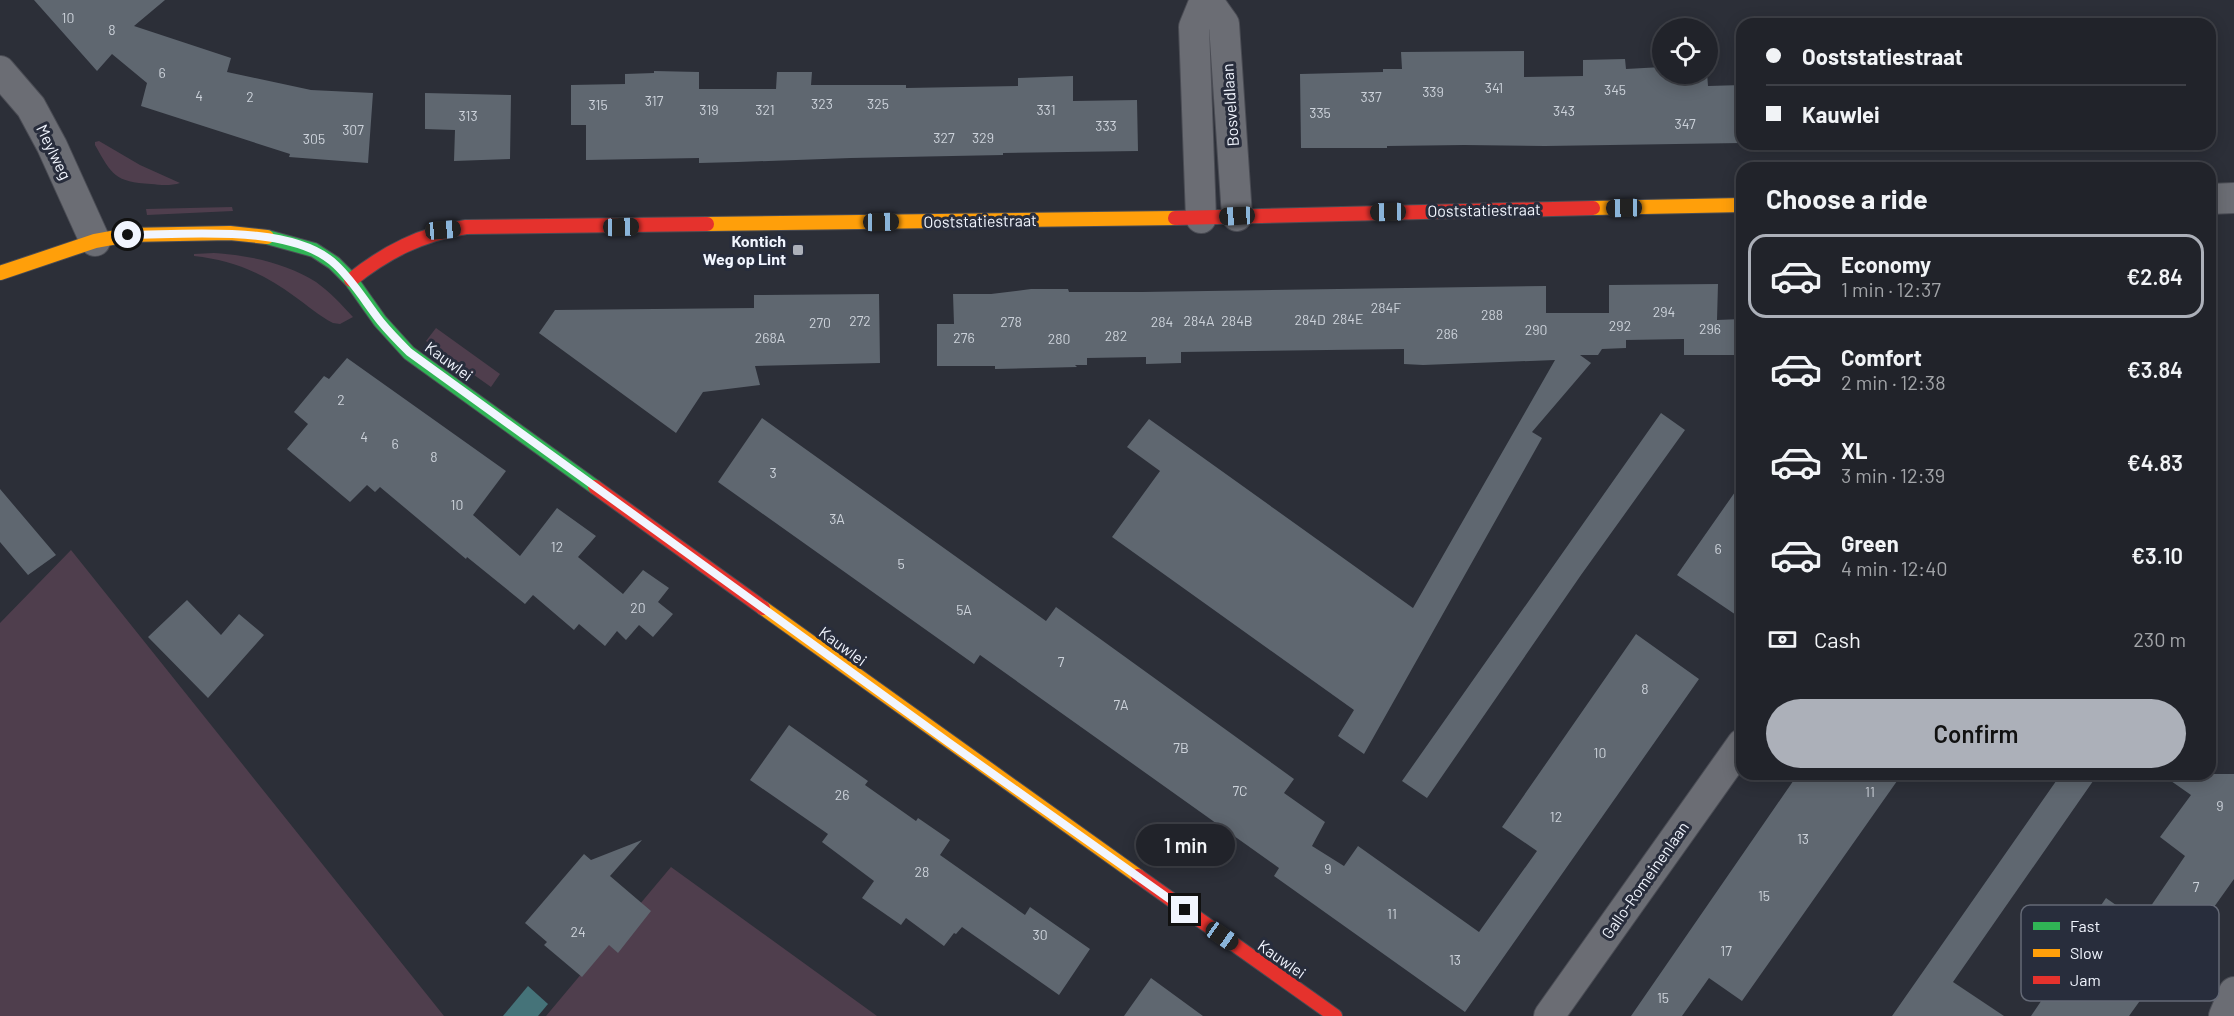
<!DOCTYPE html>
<html lang="en">
<head>
<meta charset="utf-8">
<style>
	body { margin:0; font-family:Barlow,sans-serif; background:#2d2f36; color:#f1f3f6; height:100vh; display:flex; flex-direction:column; font-size:22px; white-space:nowrap }
	* { box-sizing:border-box; margin:0 }
	p { font-size:20px; color:#a2a4a8 }
	.icon { flex:none; width:33px; height:33px; fill:none; stroke:currentColor; stroke-width:2; stroke-linecap:round; stroke-linejoin:round }
	.map { position:relative; flex:1; overflow:hidden }
	.panel { position:absolute; left:1736px; top:162px; width:480px; height:618px; display:flex; flex-direction:column; background:#21232a; border-radius:18px; box-shadow:0 3px 15px #0003,0 0 0 2px #3e4047 }
	.panel>* { flex:none }
	.hud { position:absolute; left:1736px; top:18px; width:480px; height:132px; border-radius:18px; box-shadow:0 3px 15px #0003,0 0 0 2px #3e4047; display:grid; align-content:center; height:132px; padding:0 30px; background:#21232a }
	.controls { position:absolute; left:1652px; top:18px; display:grid; gap:12px }
	.controls a { display:grid; place-items:center; width:66px; height:66px; border-radius:50%; background:#21232a; box-shadow:0 3px 15px #0003,0 0 0 2px #3e4047; font-size:30px }
	.end { position:absolute; width:27px; height:27px; margin:-14px; border:8px solid #f1f5fe; background:#111; box-shadow:0 0 0 3px #111 }
	.from { border-radius:50% }
	.bubble { position:absolute; height:42px; border-radius:21px; background:#21232a; box-shadow:0 3px 15px #0003,0 0 0 2px #3e4047; font-size:20px; font-weight:600; line-height:42px; text-align:center }
	.car { position:absolute; width:18px; height:36px; margin:-18px -9px; border-radius:8px; box-shadow:0 0 4px 2px #0007; background:linear-gradient(#222 24%,#8ab4d8 0 40%,#222 0 76%,#8ab4d8 0 86%,#222 0) }
	.hud b { display:flex; align-items:center; gap:21px; height:57px; font-size:22px }
	.hud b+b { border-top:2px solid #3e4047 }
	.hud i { width:15px; height:15px; background:#f1f3f6 }
	ul { padding:0; list-style:none }
	li { display:flex; align-items:center; gap:18px; height:84px; margin:0 12px 9px; padding:0 18px; border:3px solid transparent; border-radius:18px }
	li div { flex:1 }
	li b { display:block; font-size:22px }
	li em { font-style:normal; font-weight:600 }
	li.active { border-color:#acb0b9 }
	li>.icon { width:54px; height:54px; stroke-width:1.5 }
	h2 { padding:0 30px; font-size:27px; line-height:72px }
	.pay { display:flex; align-items:center; gap:15px; height:66px; padding:0 30px; font-size:22px }
	.pay p { margin-inline-start:auto }
	.action { display:flex; gap:12px; margin-top:auto; padding:12px 30px }
	.action a { flex:1; height:69px; border-radius:36px; background:#acb0b9; color:#111; font-size:24px; font-weight:600; line-height:69px; text-align:center }
	.map>svg:first-child { display:block }
	.green { fill:#4f3e4d }
	.water { fill:#457379 }
	.building { fill:#5f6770 }
	.lines { fill:none; stroke-linecap:round; stroke-linejoin:round }
	.street-casing { stroke:#4a4c54; stroke-width:32 }
	.fast-casing { stroke:#4a4c54; stroke-width:16 }
	.slow-casing { stroke:#4a4c54; stroke-width:16 }
	.jam-casing { stroke:#4a4c54; stroke-width:16 }
	.street { stroke:#6b6d74; stroke-width:30 }
	.fast { stroke:#30b455; stroke-width:14 }
	.slow { stroke:#ff9f0a; stroke-width:14 }
	.jam { stroke:#e5322d; stroke-width:14 }
	.route { stroke:#f1f5fe; stroke-width:8 }
	.poi-dot { fill:#acb0b9; stroke:#282d3c; stroke-width:2 }
	.labels { text-anchor:middle; stroke-width:6; stroke-linejoin:round; paint-order:stroke }
	.number-label { font-size:14px; fill:#ccd2da }
	.street-label { font-size:16px; fill:#f1f5fe; stroke:#282d3c }
	.poi-label { font-size:16px; font-weight:bold; fill:#f1f5fe; stroke:#282d3c; text-anchor:end }
	.key { fill:#282d3c; stroke:#646976; stroke-width:1.5 }
	.key-label { font-size:16px; fill:#f1f5fe }
</style>
</head>
<body>
<div class="map">
<svg width="2234" height="1016" viewBox="0 0 2234 1016">
	<rect width="100%" height="100%" fill="#2c2f38"/>
	<path class="green" d="M99,141l41,24 40,18c-9,3 -20,2 -29,1 -36,-2 -39,-9 -56,-39v-3z
		M232,207l1,4 -86,4 -1,-6z
		M214,253c34,2 72,10 102,29 14,10 26,23 37,35l-13,7 -7,-1c-14,-7 -26,-18 -39,-27 -31,-23 -62,-36 -100,-40v-2z
		M436,328l64,46 -9,13 -65,-46z
		M71,550l373,466h-444v-393z
		M671,867l206,149h-331z"/>
	<path class="water" d="M528,986l20,18 -10,12h-35z"/>
	<path class="building" d="M34,0h131l-31,26 97,32 -4,14 84,18 62,3 -5,70 -79,-6 1,-3 -149,-48 6,-23 -35,-29 -15,17z
		M1524,51v26l59,-1v-16l42,-1 1,10 36,-2v7l45,-1 1,13 34,-1v58l-197,3 -81,-1 -77,1v2h-86l-1,-74 83,-2v-3h19l-1,-17z
		M654,71l45,1v17h77l1,-17h35l-1,13h95v3l112,-2v-8l55,-2v25l64,-1 1,51 -135,2v2l-152,3 -113,4 -39,1v-5l-113,2v-35h-15v-40l54,-1v-10l29,-1z
		M425,93l86,2 -1,64 -56,2 1,-31 -30,-1z
		M1718,284l-1,36 25,-1v36h-58v-16l-58,1v8l-24,1 -4,6h-18l11,8 -59,69 10,6 -178,316 -26,-18 16,-26 -242,-173 48,-66 -33,-24 22,-28 264,189 142,-248 -132,5 -19,-1v-15l-223,3v11l-35,1v-7l-59,1v7h-12l2,2 -82,2v-3h-58v-42h17l-1,-30h38l40,-5h37l1,3h73l404,-6v27h63v-28z
		M879,294l1,69 -125,3 5,19 -57,7 -27,41 -137,-100 16,-23 199,-2v-13z
		M347,358l159,113 -33,44 47,41 37,-48 39,28 -18,21 45,37 20,-24 26,18 -11,14 15,12 -20,23 -14,-12 -13,15 -9,-9 -12,15 -26,-22 -5,6 -41,-35 -8,9 -58,-47 -1,2 -86,-72 -5,5 -8,-7 -17,17 -63,-53 21,-25 -14,-12 30,-36 5,3z
		M1661,413l24,17 -104,145 -154,223 -25,-17z
		M762,418l284,203 10,-14 238,172 -10,14 41,29 -13,24 32,20 14,-20 121,86 58,-81 -35,-24 134,-193 63,45 -234,333 -191,-136 5,-8 -299,-213 -6,9 -256,-182z
		M1742,482v137l-65,-44z
		M0,489l56,66 -28,20 -28,-33z
		M187,600l34,35 18,-21 25,21 -56,63 -60,-61z
		M789,725l79,56 -3,4 51,36 2,-3 32,22 -10,15 85,60 5,-8 60,42 -31,46 -97,-68 -6,7 -2,-1 -10,13 -38,-28 -5,7 -39,-27 12,-17 -52,-39 6,-8 -78,-54z
		M1798,774h104l-160,227 -33,-23 -27,38h-51z
		M2061,774h37l-145,208 51,34h-112z
		M2161,774h73v105l-67,94 -5,-3 -33,46h-98l53,-78 -4,-2 26,-38 34,24 45,-66 -25,-19 31,-42z
		M642,840l-32,36 41,35 -33,42 -9,-8 -27,32 -38,-32 3,-3 -22,-19 59,-69 7,6z
		M1151,978l52,38h-79z"/>
	<g class="lines">
		<g class="street-casing">
			<path id="street" d="M1207,0l17,24 13,192
				M0,71l31,36 21,39 43,95
				M2210,199l24,-1
				M1201,218l-7,-191 11,-27
				M1549,1016l193,-272
				M2224,1016l10,-24"/>
		</g>
		<g class="fast-casing">
			<path id="fast" d="M267,237l47,13 20,13 17,17 29,41 29,32 186,134"/>
		</g>
		<g class="slow-casing">
			<path id="slow" d="M1593,208l149,-3
				M707,224l468,-6
				M0,273l95,-32 33,-6 102,-2 37,4
				M763,608l375,268"/>
		</g>
		<g class="jam-casing">
			<path id="jam" d="M1175,218l418,-10
				M351,280c35,-28 70,-46 115,-53l241,-3
				M595,487l168,121
				M1138,876l197,140"/>
		</g>
		<use href="#street" class="street"/>
		<use href="#fast" class="fast"/>
		<use href="#slow" class="slow"/>
		<use href="#jam" class="jam"/>
	</g>
	<g class="lines">
		<path class="route" d="M128,235c56,0 165,-12 208,30 18,17 30,38 45,57 9,11 19,21 28,30l539,390 237,168"/>
	</g>
	<rect class="poi-dot" x="792" y="244" width="12" height="12" rx="3"/>
	<g class="labels">
		<g class="number-label">
			<text x="68" y="23">10</text>
			<text x="112" y="35">8</text>
			<text x="162" y="78">6</text>
			<text x="1494" y="93">341</text>
			<text x="1615" y="95">345</text>
			<text x="1433" y="97">339</text>
			<text x="199" y="101">4</text>
			<text x="250" y="102">2</text>
			<text x="1371" y="102">337</text>
			<text x="654" y="106">317</text>
			<text x="822" y="109">323</text>
			<text x="878" y="109">325</text>
			<text x="598" y="110">315</text>
			<text x="709" y="115">319</text>
			<text x="765" y="115">321</text>
			<text x="1046" y="115">331</text>
			<text x="1564" y="116">343</text>
			<text x="1320" y="118">335</text>
			<text x="468" y="121">313</text>
			<text x="1685" y="129">347</text>
			<text x="1106" y="131">333</text>
			<text x="353" y="135">307</text>
			<text x="944" y="143">327</text>
			<text x="983" y="143">329</text>
			<text x="314" y="144">305</text>
			<text x="1386" y="313">284F</text>
			<text x="1664" y="317">294</text>
			<text x="1492" y="320">288</text>
			<text x="1348" y="324">284E</text>
			<text x="1310" y="325">284D</text>
			<text x="860" y="326">272</text>
			<text x="1199" y="326">284A</text>
			<text x="1237" y="326">284B</text>
			<text x="1011" y="327">278</text>
			<text x="1162" y="327">284</text>
			<text x="820" y="328">270</text>
			<text x="1620" y="331">292</text>
			<text x="1710" y="334">296</text>
			<text x="1536" y="335">290</text>
			<text x="1447" y="339">286</text>
			<text x="1116" y="341">282</text>
			<text x="770" y="343">268A</text>
			<text x="964" y="343">276</text>
			<text x="1059" y="344">280</text>
			<text x="341" y="405">2</text>
			<text x="364" y="442">4</text>
			<text x="395" y="449">6</text>
			<text x="434" y="462">8</text>
			<text x="773" y="478">3</text>
			<text x="457" y="510">10</text>
			<text x="837" y="524">3A</text>
			<text x="557" y="552">12</text>
			<text x="1718" y="554">6</text>
			<text x="901" y="569">5</text>
			<text x="638" y="613">20</text>
			<text x="964" y="615">5A</text>
			<text x="1061" y="667">7</text>
			<text x="1645" y="694">8</text>
			<text x="1121" y="710">7A</text>
			<text x="1181" y="753">7B</text>
			<text x="1600" y="758">10</text>
			<text x="1240" y="796">7C</text>
			<text x="1870" y="797">11</text>
			<text x="842" y="800">26</text>
			<text x="2220" y="811">9</text>
			<text x="1556" y="822">12</text>
			<text x="1803" y="844">13</text>
			<text x="1328" y="874">9</text>
			<text x="922" y="877">28</text>
			<text x="2196" y="892">7</text>
			<text x="1764" y="901">15</text>
			<text x="1392" y="919">11</text>
			<text x="578" y="937">24</text>
			<text x="1040" y="940">30</text>
			<text x="1726" y="956">17</text>
			<text x="1455" y="965">13</text>
			<text x="1663" y="1003">15</text>
		</g>
		<g class="street-label">
			<text transform="translate(1230 105) rotate(-94)" y="6">Bosveldlaan</text>
			<text transform="translate(54 152) rotate(64)" y="6">Meylweg</text>
			<text transform="translate(1484 210) rotate(-1)" y="6">Ooststatiestraat</text>
			<text transform="translate(980 221) rotate(-1)" y="6">Ooststatiestraat</text>
			<text transform="translate(449 361) rotate(36)" y="6">Kauwlei</text>
			<text transform="translate(843 646) rotate(36)" y="6">Kauwlei</text>
			<text transform="translate(1645 880) rotate(-55)" y="6">Gallo-Romeinenlaan</text>
			<text transform="translate(1282 959) rotate(35)" y="6">Kauwlei</text>
		</g>
		<g class="poi-label">
			<text x="786" y="247">Kontich<tspan x="786" dy="18">Weg op Lint</tspan></text>
		</g>
	</g>
	<rect x="2021" y="905" width="198" height="96" rx="9" class="key"/>
	<rect x="2033" y="922" width="27" height="8" fill="#30b455"/>
	<rect x="2033" y="949" width="27" height="8" fill="#ff9f0a"/>
	<rect x="2033" y="976" width="27" height="8" fill="#e5322d"/>
	<g class="key-label">
		<text x="2070" y="932">Fast</text>
		<text x="2070" y="959">Slow</text>
		<text x="2070" y="986">Jam</text>
	</g>
</svg>
<div class="controls">
<a><svg class="icon" aria-label="locate" viewBox="0 0 24 24"><circle cx="12" cy="12" r="6"/><path d="M12 2v4M12 18v4M2 12h4M18 12h4"/></svg></a>
</div>
<i class="end from" style="left:128px;top:235px"></i>
<i class="end" style="left:1185px;top:910px"></i>
<div class="bubble" style="left:1136px;top:824px;width:99px">1 min</div>
<i class="car" style="left:1624px;top:208px;rotate:269deg"></i>
<i class="car" style="left:1388px;top:212px;rotate:269deg"></i>
<i class="car" style="left:1237px;top:216px;rotate:267deg"></i>
<i class="car" style="left:881px;top:222px;rotate:89deg"></i>
<i class="car" style="left:621px;top:227px;rotate:89deg"></i>
<i class="car" style="left:443px;top:230px;rotate:85deg"></i>
<i class="car" style="left:1222px;top:936px;rotate:125deg"></i>
<div class="hud">
<b><i class="from"></i>Ooststatiestraat</b>
<b><i></i>Kauwlei</b>
</div>
<section class="panel">
<h2>Choose a ride</h2>
<ul>
<li class="active"><svg class="icon" aria-label="car" viewBox="0 0 24 24"><path d="M5 17H2v-5l4-1 3-4h7l3 4 3 1v5h-3M9 17h6M6 11h13"/><circle cx="7" cy="17" r="2"/><circle cx="17" cy="17" r="2"/></svg><div><b>Economy</b><p>1 min · 12:37</p></div><em>€2.84</em></li>
<li><svg class="icon" aria-label="car" viewBox="0 0 24 24"><path d="M5 17H2v-5l4-1 3-4h7l3 4 3 1v5h-3M9 17h6M6 11h13"/><circle cx="7" cy="17" r="2"/><circle cx="17" cy="17" r="2"/></svg><div><b>Comfort</b><p>2 min · 12:38</p></div><em>€3.84</em></li>
<li><svg class="icon" aria-label="car" viewBox="0 0 24 24"><path d="M5 17H2v-5l4-1 3-4h7l3 4 3 1v5h-3M9 17h6M6 11h13"/><circle cx="7" cy="17" r="2"/><circle cx="17" cy="17" r="2"/></svg><div><b>XL</b><p>3 min · 12:39</p></div><em>€4.83</em></li>
<li><svg class="icon" aria-label="car" viewBox="0 0 24 24"><path d="M5 17H2v-5l4-1 3-4h7l3 4 3 1v5h-3M9 17h6M6 11h13"/><circle cx="7" cy="17" r="2"/><circle cx="17" cy="17" r="2"/></svg><div><b>Green</b><p>4 min · 12:40</p></div><em>€3.10</em></li>
</ul>
<div class="pay"><svg class="icon" aria-label="cash" viewBox="0 0 24 24"><path d="M3 7h18v10H3z"/><circle cx="12" cy="12" r="2"/></svg>Cash<p>230 m</p></div>
<div class="action"><a>Confirm</a></div>
</section>
</div>
</body>
</html>
